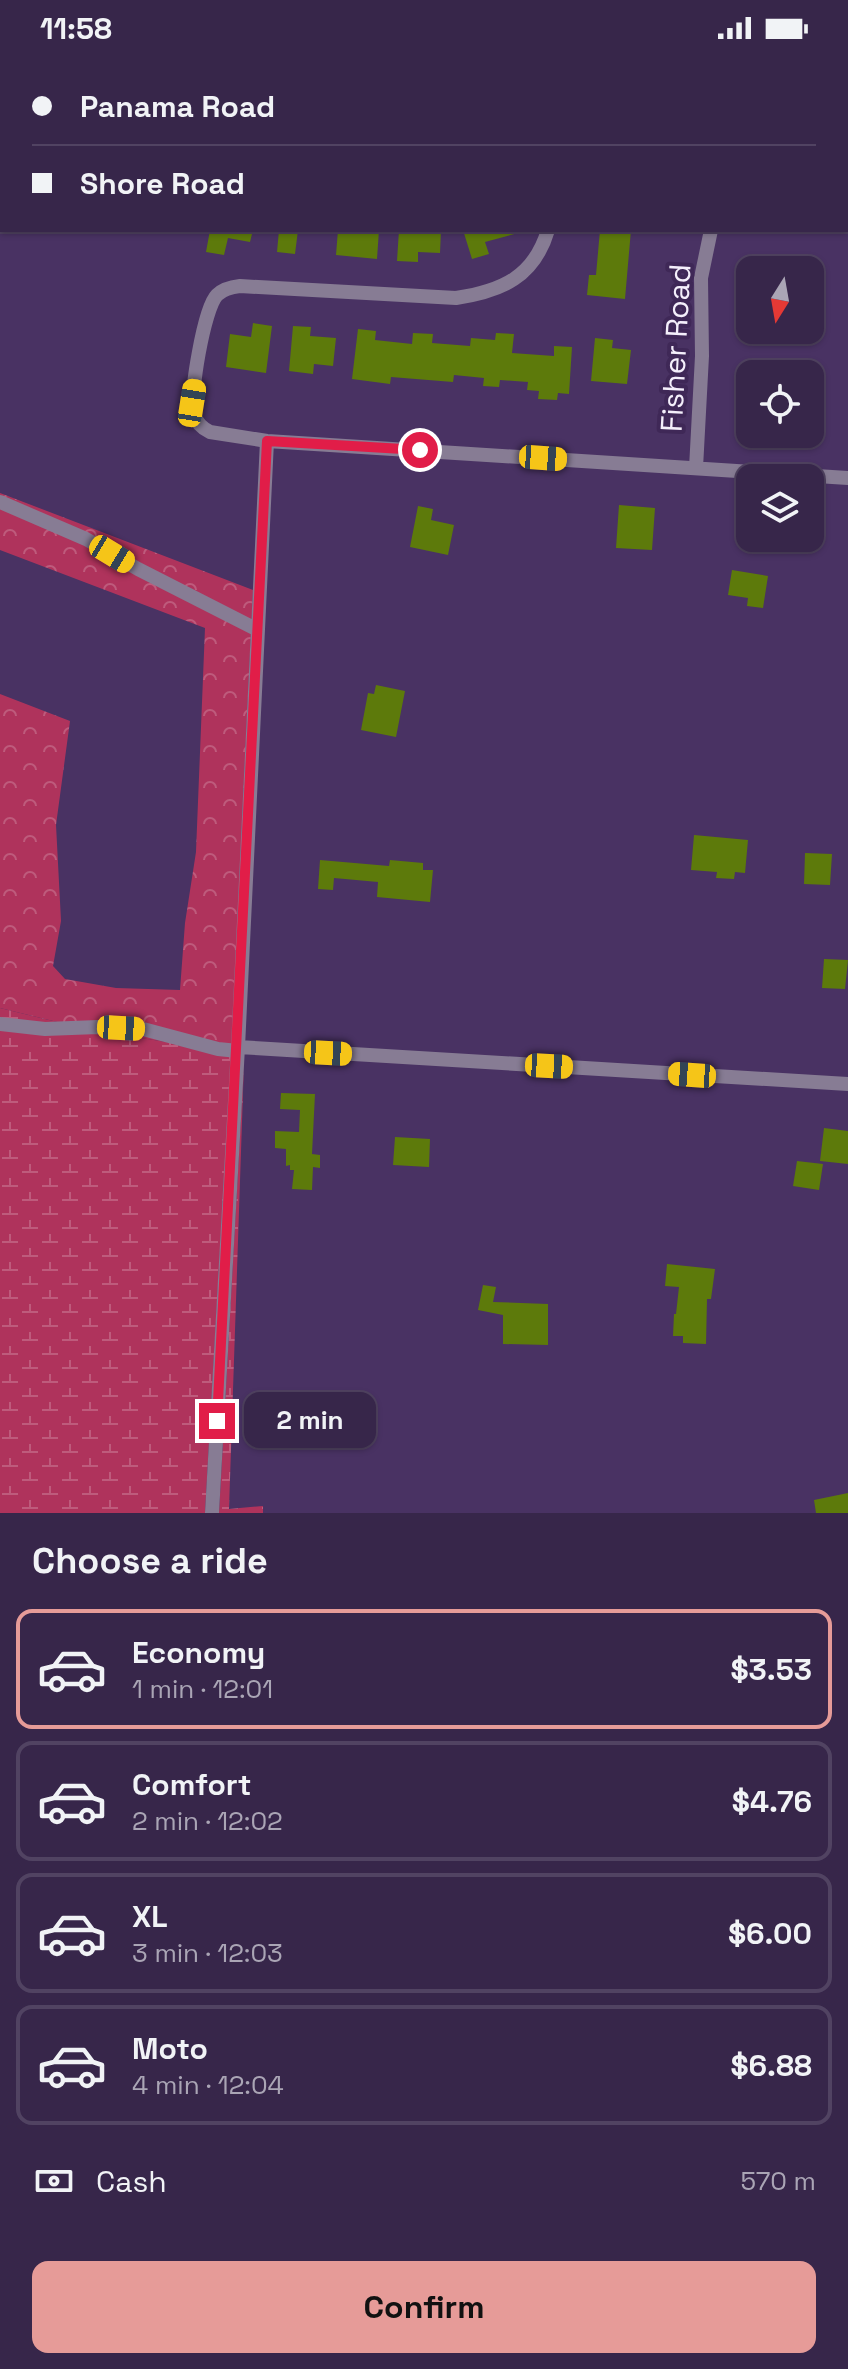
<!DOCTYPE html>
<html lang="en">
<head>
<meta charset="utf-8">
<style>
	body { margin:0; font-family:"Space Grotesk",sans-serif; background:#423254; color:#f1f3f6; height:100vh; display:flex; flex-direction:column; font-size:30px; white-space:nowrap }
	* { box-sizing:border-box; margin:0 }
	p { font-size:26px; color:#aaa5b5 }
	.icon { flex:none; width:44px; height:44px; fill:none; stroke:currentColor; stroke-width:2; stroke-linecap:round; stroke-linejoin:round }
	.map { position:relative; height:1457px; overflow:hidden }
	.side { display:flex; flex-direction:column; background:#37264a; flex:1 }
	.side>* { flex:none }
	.top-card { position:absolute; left:0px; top:0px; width:848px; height:176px; box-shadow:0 2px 6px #0004,0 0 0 2px #514362; display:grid; align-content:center; height:176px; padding:0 32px; background:#37264a }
	.needle { width:52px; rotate:191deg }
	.controls { position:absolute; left:736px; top:200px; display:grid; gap:16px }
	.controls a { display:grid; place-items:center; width:88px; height:88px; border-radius:16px; background:#37264a; box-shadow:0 2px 6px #0004,0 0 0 2px #514362; font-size:40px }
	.end { position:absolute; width:36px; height:36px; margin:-18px; border:10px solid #e11d48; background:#fff; box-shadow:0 0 0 4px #fff }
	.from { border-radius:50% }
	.bubble { position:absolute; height:56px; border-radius:16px; background:#37264a; box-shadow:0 2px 6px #0004,0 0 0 2px #514362; font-size:26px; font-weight:600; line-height:56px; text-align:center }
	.car { position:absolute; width:24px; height:48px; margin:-24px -12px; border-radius:10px; box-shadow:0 0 6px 2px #0007; background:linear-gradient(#f5c518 24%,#345 0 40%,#f5c518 0 76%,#345 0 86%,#f5c518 0) }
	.top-card b { display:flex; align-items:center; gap:28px; height:76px; font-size:30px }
	.top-card b+b { border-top:2px solid #514362 }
	.top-card i { width:20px; height:20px; background:#f1f3f6 }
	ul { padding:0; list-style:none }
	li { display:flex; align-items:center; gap:24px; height:120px; margin:0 16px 12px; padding:0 16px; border:4px solid #514362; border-radius:16px }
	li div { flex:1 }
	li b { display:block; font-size:30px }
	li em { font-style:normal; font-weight:600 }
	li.current { border-color:#e69b98 }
	li>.icon { width:72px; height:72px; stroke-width:1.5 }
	h2 { padding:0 32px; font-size:36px; line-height:96px }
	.pay { display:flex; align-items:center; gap:20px; height:88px; padding:0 32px; font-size:30px }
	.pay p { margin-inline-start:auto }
	.primary-button { display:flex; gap:16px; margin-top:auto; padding:16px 32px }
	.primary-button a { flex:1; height:92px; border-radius:16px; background:#e69b98; color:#111; font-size:32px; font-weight:600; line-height:92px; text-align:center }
	.status { display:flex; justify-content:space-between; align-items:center; height:56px; padding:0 40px; background:#37264a; direction:ltr }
	.status svg { height:22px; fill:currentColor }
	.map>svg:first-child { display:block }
	.forest { fill:url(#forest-crowns) }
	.wetland { fill:url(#wetland-marsh) }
	.building { fill:#5d7a0b }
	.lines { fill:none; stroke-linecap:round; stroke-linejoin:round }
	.minor { stroke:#877c94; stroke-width:14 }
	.route { stroke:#e11d48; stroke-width:10 }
	.labels { text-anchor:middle; stroke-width:8; stroke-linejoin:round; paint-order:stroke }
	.street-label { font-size:30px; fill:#f4effb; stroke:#3f2857 }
</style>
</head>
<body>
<div class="status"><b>11:58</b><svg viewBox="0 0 49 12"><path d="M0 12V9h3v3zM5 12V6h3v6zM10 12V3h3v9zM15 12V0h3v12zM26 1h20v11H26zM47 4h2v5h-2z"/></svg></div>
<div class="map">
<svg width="848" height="1457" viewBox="0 0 848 1457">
	<defs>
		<pattern id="forest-crowns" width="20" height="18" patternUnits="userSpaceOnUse" patternTransform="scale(2)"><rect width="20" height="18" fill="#af335c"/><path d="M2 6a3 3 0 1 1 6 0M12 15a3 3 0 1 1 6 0" fill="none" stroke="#be5b7c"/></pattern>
		<pattern id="wetland-marsh" width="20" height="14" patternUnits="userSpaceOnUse" patternTransform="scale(2)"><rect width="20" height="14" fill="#af335c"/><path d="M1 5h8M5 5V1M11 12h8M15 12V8" fill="none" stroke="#be5b7c"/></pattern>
	</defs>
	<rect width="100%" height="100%" fill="#493263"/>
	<path class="forest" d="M0,437l253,97 -22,467 -20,-8 -121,-19 -90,-22v-314l70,27 -14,104 5,96 -8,45 12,13 51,9 64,2 5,-67 11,-71 9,-224 -205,-78z"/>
	<path class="wetland" d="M0,952l90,22 121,19 20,8 -26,456h-205z
		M244,1006l-15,447 34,-3v7h-44z"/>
	<path class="building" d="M210,174h43l-3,12 -22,-4 -4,17 -18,-3z
		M279,174h19l-3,24 -18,-2z
		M338,174h41l-2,29 -41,-4z
		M399,174h42l-1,23 -22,-1v10l-21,-1z
		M463,174h54l1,3 -33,9 4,12 -17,5z
		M600,174h31l-6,69 -38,-4 2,-20h7z
		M253,267l19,3 -6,47 -40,-6 4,-33 21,3z
		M293,270l18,1 -1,9 26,2 -3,28 -19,-2 -1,10 -24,-3z
		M358,273l18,2 -1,9 37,4 1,-11 20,1 -1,9 38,3 1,-8 24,2 1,-7 18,1 -2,19 42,3v-10l18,1 -3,47 -11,-1 -1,7 -19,-1 1,-8 -12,-1 1,-8 -28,-2 -1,7 -16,-1 1,-8 -30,-3 -1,7 -62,-5 -1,7 -38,-5z
		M595,282l18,2 -1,8 19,2 -4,34 -36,-3z
		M619,449l36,3 -3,42 -36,-2z
		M418,450l15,3 -2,11 23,5 -6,30 -38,-8z
		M732,514l36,6 -5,32 -16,-2 1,-8 -20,-3z
		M376,629l29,6 -9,46 -35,-7 7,-37 6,1z
		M694,779l54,5 -3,33 -10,-1 -1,7 -18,-1 1,-6 -26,-2z
		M805,797l27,1 -2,31 -26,-1z
		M320,804l69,6 1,-6 33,3v7h10l-3,32 -53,-5 1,-15 -44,-4 -1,12 -15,-1z
		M824,903l24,1 -3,29 -23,-1z
		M281,1037l34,1 -3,60 8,1v13l-7,-1 -1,23 -20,-1 2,-19h-4v-5l-4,1v-17l-11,-1v-17l24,1 1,-22 -20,-1z
		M824,1072l24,3v33l-28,-3z
		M395,1081l35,2 -1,28 -36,-2z
		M797,1105l26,3 -4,26 -26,-4z
		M667,1208l48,5 -4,30h-4l-1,45 -23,-1v-7h-10l1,-22h2l3,-27 -14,-1z
		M483,1229l13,2 -3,15 55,2v41l-45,-1v-29l-25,-5z
		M848,1437v20h-32l-2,-13z"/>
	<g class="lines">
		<path class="minor" d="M568,2l1,-2
			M730,2v-2
			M548,174c-14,47 -46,61 -92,68l-216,-12c-9,1 -17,3 -23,9 -13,13 -28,102 -23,119 2,8 8,14 16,18l57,9 581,37
			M696,412l6,-112 -1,-78 10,-48
			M0,446l86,37 52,30 120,61
			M0,968l45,5 53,-2 45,2 75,20 20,2
			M238,991l610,37
			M212,1457l26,-466 29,-606"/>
	</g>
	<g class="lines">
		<path class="route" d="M217,1365l50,-980 153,9"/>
	</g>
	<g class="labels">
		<g class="street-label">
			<text transform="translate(676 292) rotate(-87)" y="10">Fisher Road</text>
		</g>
	</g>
</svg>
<div class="controls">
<a><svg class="needle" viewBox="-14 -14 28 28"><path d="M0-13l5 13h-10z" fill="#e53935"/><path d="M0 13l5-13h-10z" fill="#aaa5b5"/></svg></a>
<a><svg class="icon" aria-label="locate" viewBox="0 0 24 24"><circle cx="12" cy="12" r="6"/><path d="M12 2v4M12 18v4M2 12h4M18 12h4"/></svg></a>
<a><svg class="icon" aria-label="layers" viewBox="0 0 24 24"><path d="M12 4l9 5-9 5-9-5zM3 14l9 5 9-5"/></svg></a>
</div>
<i class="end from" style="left:420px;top:394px"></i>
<i class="end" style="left:217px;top:1365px"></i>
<div class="bubble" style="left:244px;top:1336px;width:132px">2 min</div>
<i class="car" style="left:192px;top:347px;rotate:9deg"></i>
<i class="car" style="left:543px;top:402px;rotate:94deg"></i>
<i class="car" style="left:112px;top:498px;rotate:121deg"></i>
<i class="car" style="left:121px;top:972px;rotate:93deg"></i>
<i class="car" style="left:328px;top:997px;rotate:93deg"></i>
<i class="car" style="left:549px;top:1010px;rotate:93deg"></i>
<i class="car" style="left:692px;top:1019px;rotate:274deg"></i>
<div class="top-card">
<b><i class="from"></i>Panama Road</b>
<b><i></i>Shore Road</b>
</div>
</div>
<section class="side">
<h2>Choose a ride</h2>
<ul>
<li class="current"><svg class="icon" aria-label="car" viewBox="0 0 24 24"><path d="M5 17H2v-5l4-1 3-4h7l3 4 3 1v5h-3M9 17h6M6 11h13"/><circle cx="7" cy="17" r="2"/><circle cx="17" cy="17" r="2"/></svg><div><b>Economy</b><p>1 min · 12:01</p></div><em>$3.53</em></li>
<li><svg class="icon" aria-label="car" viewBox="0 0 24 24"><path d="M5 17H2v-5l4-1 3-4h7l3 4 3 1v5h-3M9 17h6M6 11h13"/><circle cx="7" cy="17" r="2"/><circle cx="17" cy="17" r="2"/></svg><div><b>Comfort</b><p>2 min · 12:02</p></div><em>$4.76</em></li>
<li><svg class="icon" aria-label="car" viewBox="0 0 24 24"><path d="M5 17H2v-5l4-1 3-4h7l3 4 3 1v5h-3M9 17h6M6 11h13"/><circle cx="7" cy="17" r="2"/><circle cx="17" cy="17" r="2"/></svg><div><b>XL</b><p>3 min · 12:03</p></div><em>$6.00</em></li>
<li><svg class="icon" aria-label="car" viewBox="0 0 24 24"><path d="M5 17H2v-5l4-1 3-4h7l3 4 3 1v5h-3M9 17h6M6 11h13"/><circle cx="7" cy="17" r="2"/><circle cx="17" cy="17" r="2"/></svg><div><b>Moto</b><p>4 min · 12:04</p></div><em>$6.88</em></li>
</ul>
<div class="pay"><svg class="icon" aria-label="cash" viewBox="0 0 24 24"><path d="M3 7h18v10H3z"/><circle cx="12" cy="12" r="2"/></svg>Cash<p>570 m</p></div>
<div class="primary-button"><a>Confirm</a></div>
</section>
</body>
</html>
